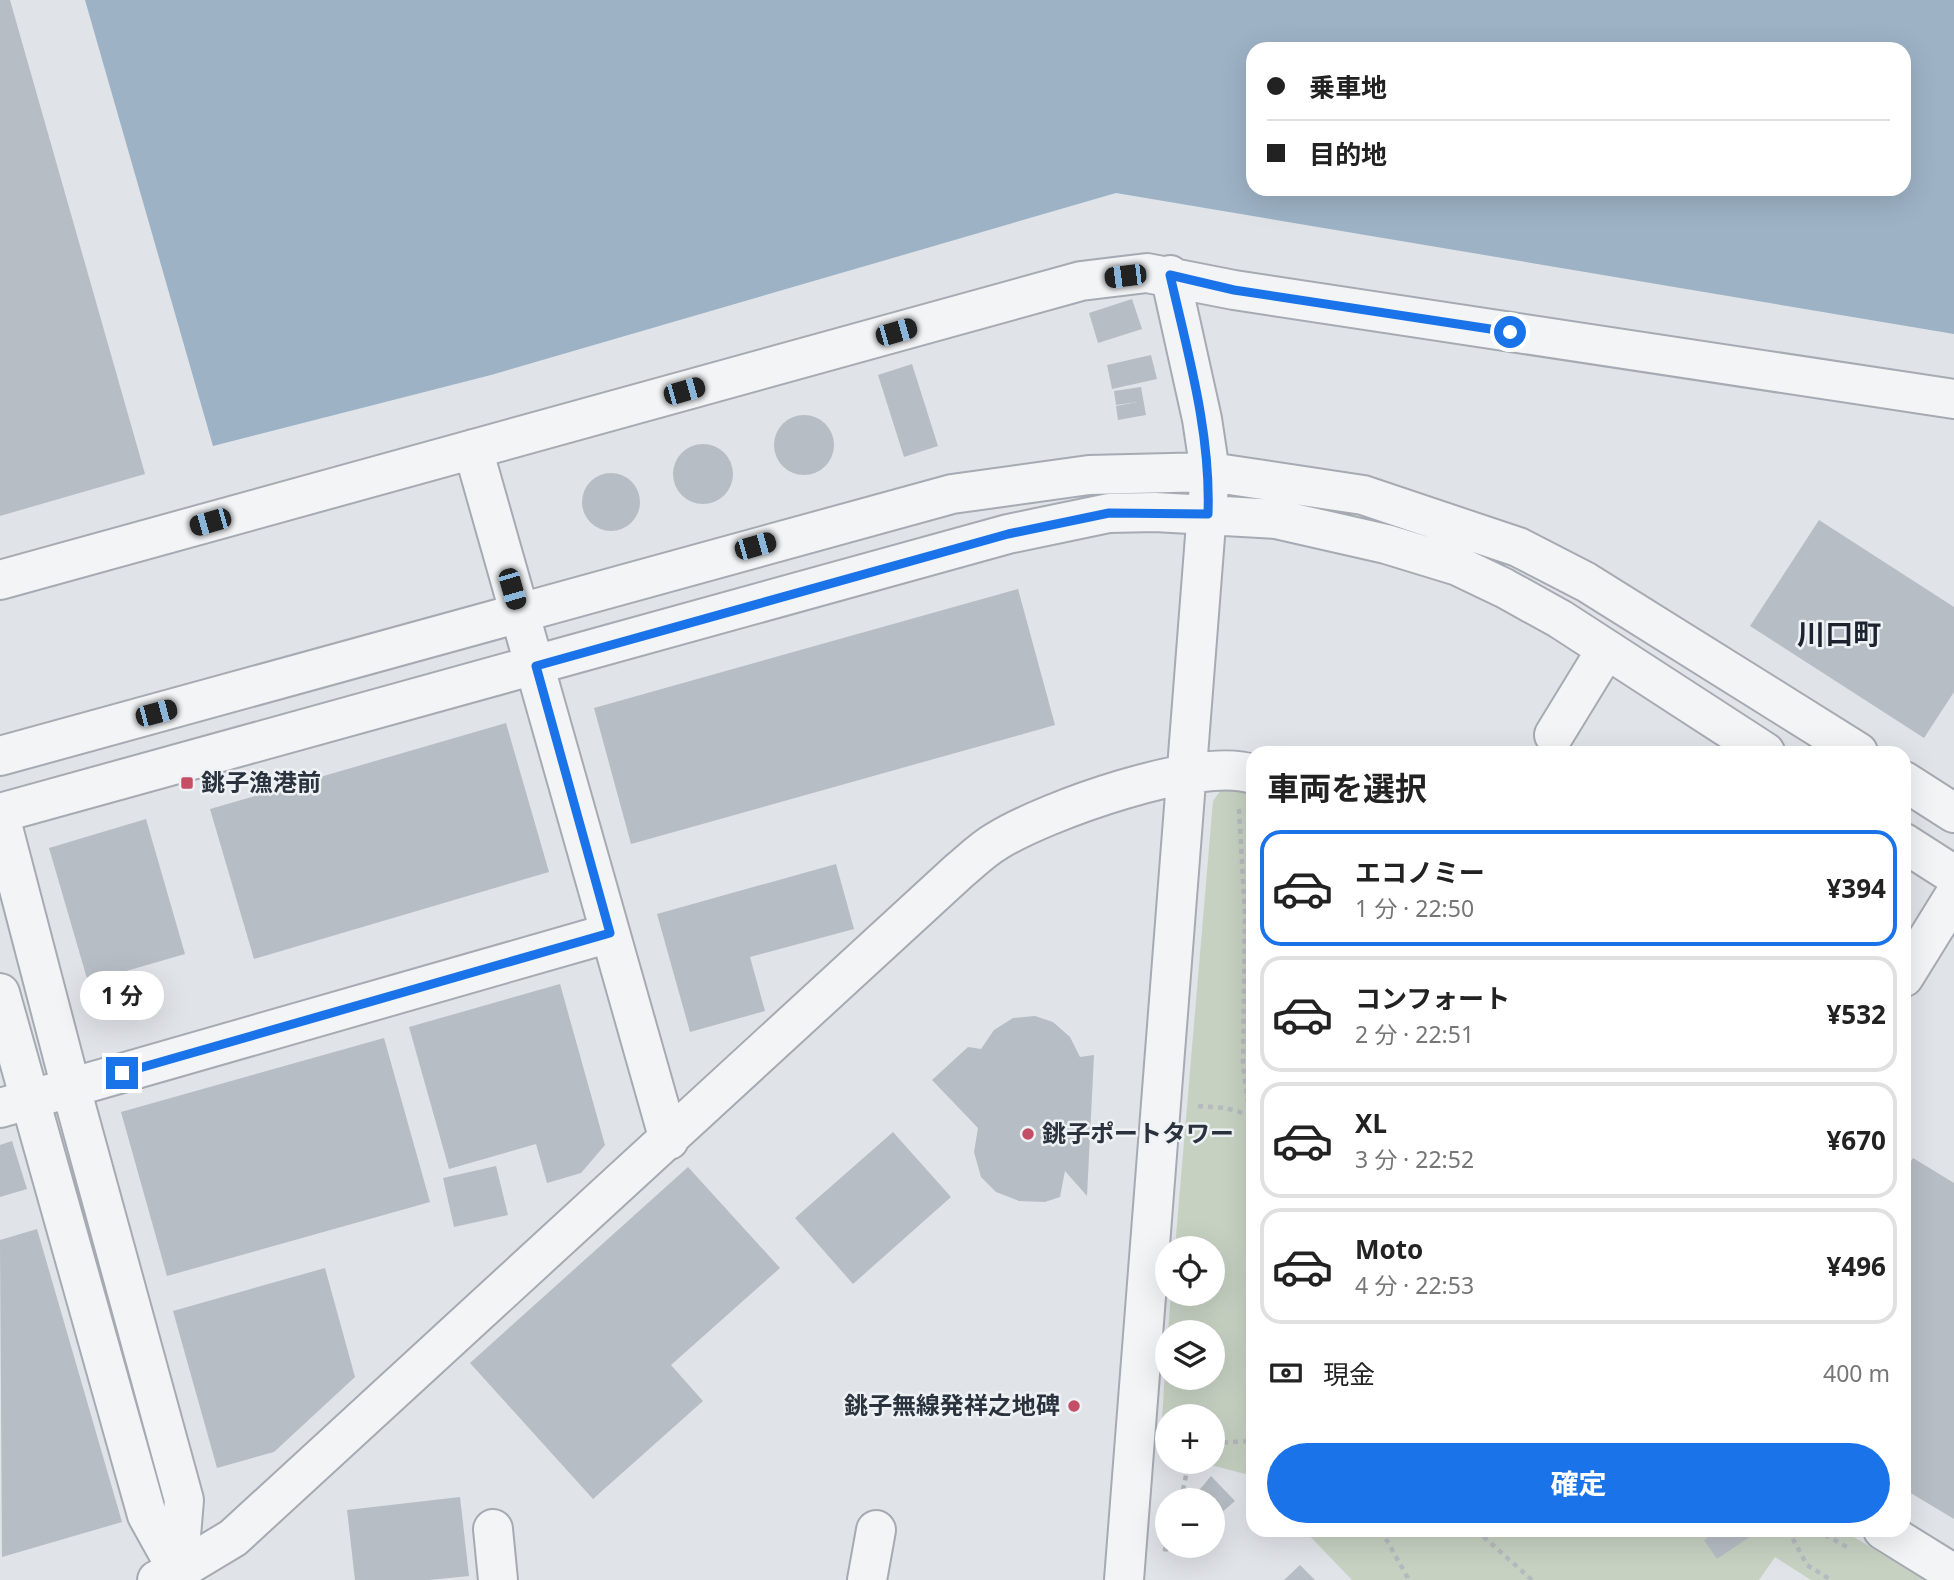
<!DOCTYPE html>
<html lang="ja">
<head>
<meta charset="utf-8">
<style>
	body { margin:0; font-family:"Noto Sans","Noto Sans JP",sans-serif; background:#f2f2f2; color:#222; height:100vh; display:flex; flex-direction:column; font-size:26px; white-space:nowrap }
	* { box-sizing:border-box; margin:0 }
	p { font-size:23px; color:#767676 }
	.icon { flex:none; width:38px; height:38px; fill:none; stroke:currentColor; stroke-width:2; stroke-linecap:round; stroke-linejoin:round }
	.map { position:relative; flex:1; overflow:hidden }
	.side { position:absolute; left:1246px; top:746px; width:665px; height:791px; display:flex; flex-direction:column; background:#fff; border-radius:21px; box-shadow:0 7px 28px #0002 }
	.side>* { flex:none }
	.top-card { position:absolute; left:1246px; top:42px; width:665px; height:154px; border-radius:21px; box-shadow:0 7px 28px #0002; display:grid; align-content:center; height:154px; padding:0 21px; background:#fff }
	.tools { position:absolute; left:1155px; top:1236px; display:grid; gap:14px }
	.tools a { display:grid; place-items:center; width:70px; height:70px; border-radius:50%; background:#fff; box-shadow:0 7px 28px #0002; font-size:35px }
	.end { position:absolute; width:32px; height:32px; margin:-16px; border:9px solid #1a73e8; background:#fff; box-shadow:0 0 0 4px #fff }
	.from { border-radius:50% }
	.bubble { position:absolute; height:49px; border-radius:24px; background:#fff; box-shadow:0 7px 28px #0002; font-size:23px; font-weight:700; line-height:49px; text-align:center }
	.car { position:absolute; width:21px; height:42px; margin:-21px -10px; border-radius:9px; box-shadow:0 0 5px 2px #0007; background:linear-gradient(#222 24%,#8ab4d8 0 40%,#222 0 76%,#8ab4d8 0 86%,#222 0) }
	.top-card b { display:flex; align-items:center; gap:24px; height:66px; font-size:26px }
	.top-card b+b { border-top:2px solid #e0e0e0 }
	.top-card i { width:18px; height:18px; background:#222 }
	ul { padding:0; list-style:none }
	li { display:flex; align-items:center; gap:21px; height:116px; margin:0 14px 10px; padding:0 7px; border:4px solid #e0e0e0; border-radius:21px }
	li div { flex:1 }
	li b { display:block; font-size:26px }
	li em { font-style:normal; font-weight:700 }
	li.selected { border-color:#1a73e8 }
	li>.icon { width:63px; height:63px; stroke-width:1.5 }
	h2 { padding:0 21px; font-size:32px; line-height:84px }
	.pay { display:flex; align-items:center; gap:18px; height:77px; padding:0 21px; font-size:26px }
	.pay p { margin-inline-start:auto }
	.cta { display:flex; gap:14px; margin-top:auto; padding:14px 21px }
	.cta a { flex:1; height:80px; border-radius:42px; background:#1a73e8; color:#fff; font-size:28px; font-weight:700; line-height:80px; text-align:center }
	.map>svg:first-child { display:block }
	.green { fill:#c6d1c2 }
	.water { fill:#9db2c5; fill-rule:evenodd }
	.building { fill:#b7bdc4 }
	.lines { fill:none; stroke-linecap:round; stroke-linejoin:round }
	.minor-casing { stroke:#a6aab2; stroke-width:42 }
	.path { stroke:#b6babf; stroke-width:4.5; stroke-dasharray:5 5; stroke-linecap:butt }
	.minor { stroke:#f2f4f6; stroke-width:38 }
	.route { stroke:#1a73e8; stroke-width:9 }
	.poi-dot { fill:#c44e65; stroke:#eff2f5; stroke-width:2.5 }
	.labels { text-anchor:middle; stroke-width:5; stroke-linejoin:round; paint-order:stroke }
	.poi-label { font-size:24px; font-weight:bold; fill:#2a323e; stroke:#eff2f5; text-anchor:start }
	.quarter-label { font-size:28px; font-weight:bold; fill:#1c232f; stroke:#eff2f5 }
</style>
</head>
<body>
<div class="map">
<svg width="1954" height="1580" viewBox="0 0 1954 1580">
	<rect width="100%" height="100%" fill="#e0e3e8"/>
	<path class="green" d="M1234,789l19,6v681l-58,-15h18v-45h-46v39l-7,-1 7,-118v41h46v-45h-45l3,-39h42v-45h-38l38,-447 7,-10z
		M1304,1530h538l84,50h-115l-36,-23 -16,23h-407z"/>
	<path class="water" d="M85,0h1869v334l-838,-141 -625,182 -278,71zM1253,49h651v140h-651z"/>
	<path class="building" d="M0,0h10l135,474 -145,42z
		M1132,299l10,30 -44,14 -9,-30z
		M1151,355l6,24 -45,10 -5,-24z
		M912,364l26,82 -34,11 -26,-82z
		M1141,387l5,28 -28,5 -2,-14 22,-4 -22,3 -2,-14z
		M774 445a30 30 0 1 1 60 0a30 30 0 1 1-60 0Z
		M673 474a30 30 0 1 1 60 0a30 30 0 1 1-60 0Z
		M582 502a29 29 0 1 1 58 0a29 29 0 1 1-58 0Z
		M1819,520l135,87v85l-30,46 -174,-112z
		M1018,589l37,136 -424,119 -37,-136z
		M506,723l43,149 -295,87 -44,-150z
		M146,819l39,135 -97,28 -39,-134z
		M836,864l18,65 -104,28 15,54 -75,21 -33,-118z
		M560,984l45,161 -24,28 -34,10 -11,-39 -87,25 -40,-142z
		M1035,1016l18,6 17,15 10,20 14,-2 -7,141 -22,-25 -5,26 -15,5 -26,-1 -23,-9 -15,-15 -7,-25 4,-24 -46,-48 36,-33 13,2 13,-19 19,-12z
		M384,1038l46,164 -263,74 -46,-164z
		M893,1132l58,65 -98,87 -58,-66z
		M12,1141l15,48 -27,8v-52z
		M1913,1158l41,25v336l-50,-30v-317z
		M496,1166l12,49 -54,12 -11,-49z
		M688,1167l92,101 -109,97 32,36 -110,98 -123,-136z
		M37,1229l85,293 -120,35 -2,-317z
		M325,1268l30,109 -81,75 -57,16 -44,-157z
		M1211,1476l24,25 -22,19v-20h-22z
		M460,1497l9,79 -40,4h-74l-8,-70z
		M1720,1530h35l2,2 -40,27 -13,-19z
		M1300,1565l15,15h-31z"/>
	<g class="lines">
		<g class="minor-casing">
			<path id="minor" d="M473,449l196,691
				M0,580l1081,-299 66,-8 87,17 720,109
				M1554,735l52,-85
				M0,756l952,-262 137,-19 121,-3 153,23 155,52 68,35 272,170
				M1904,781l50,32
				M0,813l1008,-279 101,-21 46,-1 121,7 110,25 72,22 46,22 56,31 205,133
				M0,816l71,272 113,412 -6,71
				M1904,843l50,32
				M1904,977l50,-81
				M0,993l147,522 31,56
				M0,1108l610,-175
				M493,1529l5,51
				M1883,1530l71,44
				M157,1580l21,-9 55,-33 726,-667c12,-10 24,-22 38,-30 48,-30 202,-85 256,-67
				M867,1580l9,-50
				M1124,1580l86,-1108 -8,-53 -32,-144"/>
		</g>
		<path class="path" d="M1239,809l6,106 -2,151 10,73
			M1198,1106l28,2 27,8
			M1213,1443l40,-2
			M1181,1500l8,-39
			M1381,1530l28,50
			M1476,1530l56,50
			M1788,1530l19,35 24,15
			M1816,1530l33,18
			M1673,1533l5,-3
			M1163,1549l9,1 1,-5"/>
		<use href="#minor" class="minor"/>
	</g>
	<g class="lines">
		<path class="route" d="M122,1073l488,-140 -74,-267 472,-132 101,-21 99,1c3,-81 -20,-160 -38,-239l64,15 276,42"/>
	</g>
	<g class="poi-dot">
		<rect x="180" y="776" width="14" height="14" rx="3.5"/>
		<circle cx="1028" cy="1134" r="7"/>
		<circle cx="1074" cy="1406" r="7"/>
	</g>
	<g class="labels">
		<g class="poi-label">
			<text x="201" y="791">銚子漁港前</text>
			<text x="1042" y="1142">銚子ポートタワー</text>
			<text x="1060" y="1414" text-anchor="end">銚子無線発祥之地碑</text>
		</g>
		<g class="quarter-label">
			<text x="1839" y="644">川口町</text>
		</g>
	</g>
</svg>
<div class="tools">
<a><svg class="icon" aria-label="locate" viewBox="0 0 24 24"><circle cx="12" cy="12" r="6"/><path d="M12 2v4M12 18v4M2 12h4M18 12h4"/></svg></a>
<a><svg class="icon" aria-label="layers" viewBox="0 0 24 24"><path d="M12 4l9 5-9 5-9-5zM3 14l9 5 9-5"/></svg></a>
<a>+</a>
<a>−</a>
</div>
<i class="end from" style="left:1510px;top:332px"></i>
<i class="end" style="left:122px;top:1073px"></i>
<div class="bubble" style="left:80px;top:971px;width:84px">1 分</div>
<i class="car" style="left:1125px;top:276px;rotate:263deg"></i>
<i class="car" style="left:896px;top:332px;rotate:74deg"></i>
<i class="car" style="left:684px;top:391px;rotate:74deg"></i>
<i class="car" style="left:210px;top:522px;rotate:254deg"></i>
<i class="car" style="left:755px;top:546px;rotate:74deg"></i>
<i class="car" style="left:512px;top:589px;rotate:164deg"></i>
<i class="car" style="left:156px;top:713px;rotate:75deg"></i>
<div class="top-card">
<b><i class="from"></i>乗車地</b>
<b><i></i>目的地</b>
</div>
<section class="side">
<h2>車両を選択</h2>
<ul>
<li class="selected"><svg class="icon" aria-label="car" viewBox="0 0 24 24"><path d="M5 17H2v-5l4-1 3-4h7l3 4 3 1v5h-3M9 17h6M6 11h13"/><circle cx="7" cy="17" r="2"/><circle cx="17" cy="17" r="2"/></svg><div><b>エコノミー</b><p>1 分 · 22:50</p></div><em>¥394</em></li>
<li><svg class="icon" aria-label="car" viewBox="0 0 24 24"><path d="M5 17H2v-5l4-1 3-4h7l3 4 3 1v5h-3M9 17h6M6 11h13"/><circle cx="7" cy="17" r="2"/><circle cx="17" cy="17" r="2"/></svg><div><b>コンフォート</b><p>2 分 · 22:51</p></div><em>¥532</em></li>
<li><svg class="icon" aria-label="car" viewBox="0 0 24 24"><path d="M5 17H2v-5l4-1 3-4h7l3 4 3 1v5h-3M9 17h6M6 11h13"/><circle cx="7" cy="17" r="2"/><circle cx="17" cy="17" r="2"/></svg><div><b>XL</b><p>3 分 · 22:52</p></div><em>¥670</em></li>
<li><svg class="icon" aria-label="car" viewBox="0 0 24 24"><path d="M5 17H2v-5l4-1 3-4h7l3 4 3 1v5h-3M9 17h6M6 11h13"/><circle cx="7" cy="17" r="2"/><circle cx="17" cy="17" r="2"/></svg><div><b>Moto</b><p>4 分 · 22:53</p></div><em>¥496</em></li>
</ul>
<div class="pay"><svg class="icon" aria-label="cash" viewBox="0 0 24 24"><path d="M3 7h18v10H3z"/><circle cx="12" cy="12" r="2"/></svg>現金<p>400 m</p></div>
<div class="cta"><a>確定</a></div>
</section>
</div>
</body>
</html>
